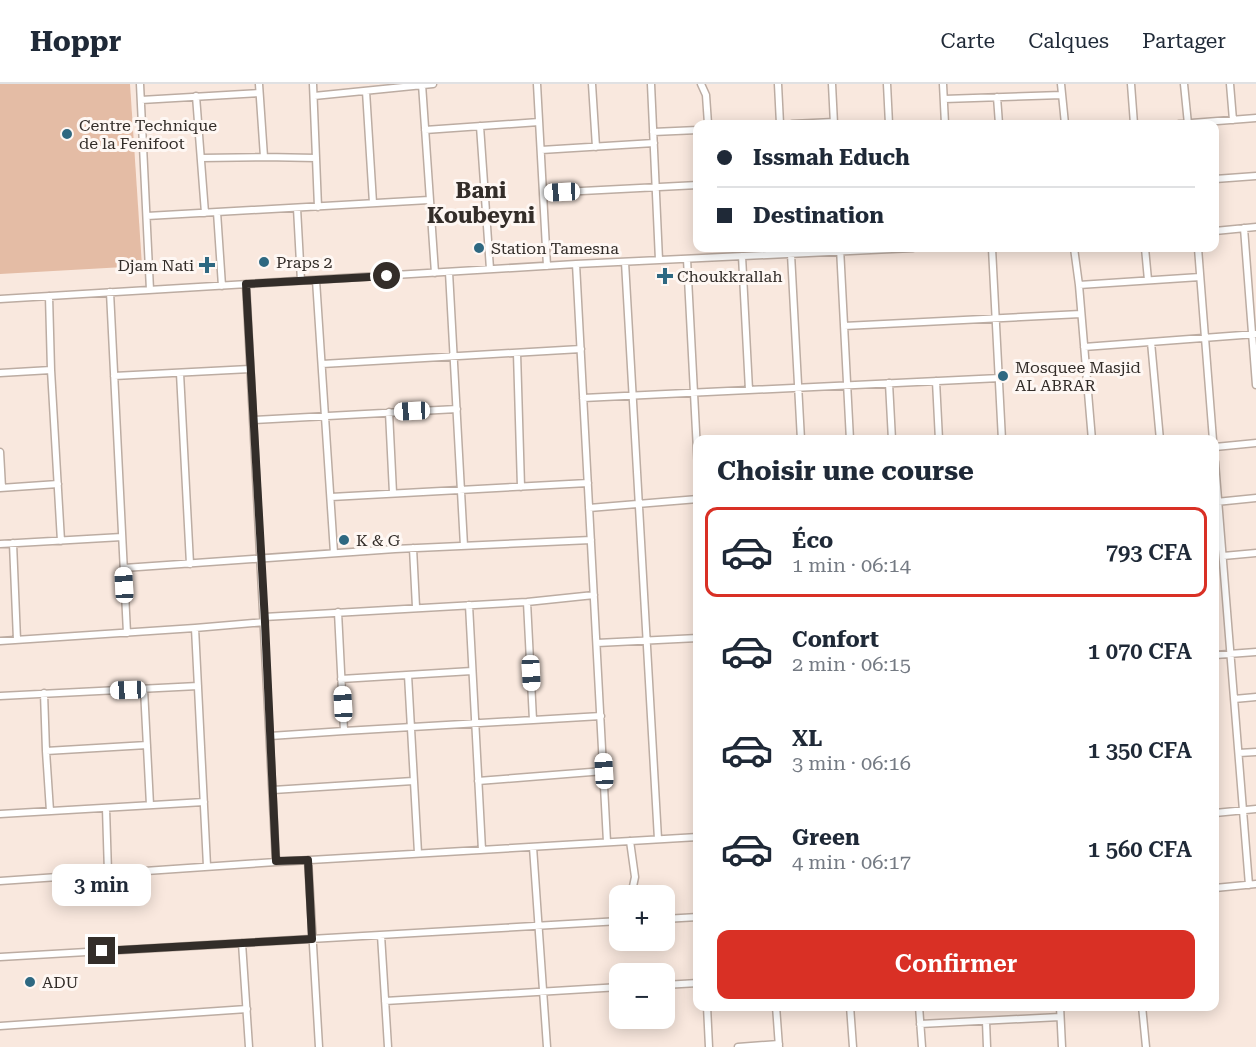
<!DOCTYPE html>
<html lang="fr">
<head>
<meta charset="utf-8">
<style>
	body { margin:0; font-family:"Roboto Serif",serif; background:#f6f6f7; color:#1f2937; height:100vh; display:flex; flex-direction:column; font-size:22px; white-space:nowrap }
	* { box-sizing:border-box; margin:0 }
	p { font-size:20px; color:#747a83 }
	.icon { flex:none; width:33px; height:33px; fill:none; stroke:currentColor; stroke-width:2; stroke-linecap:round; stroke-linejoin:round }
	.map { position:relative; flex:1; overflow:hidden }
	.side { position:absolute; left:693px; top:351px; width:526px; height:576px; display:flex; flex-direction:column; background:#fff; border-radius:12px; box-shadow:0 3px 15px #0003 }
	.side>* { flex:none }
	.top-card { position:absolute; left:693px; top:36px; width:526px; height:132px; border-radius:12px; box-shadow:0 3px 15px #0003; display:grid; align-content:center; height:132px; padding:0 24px; background:#fff }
	.tools { position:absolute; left:609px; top:801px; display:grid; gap:12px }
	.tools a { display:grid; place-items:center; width:66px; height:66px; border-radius:12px; background:#fff; box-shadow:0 3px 15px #0003; font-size:30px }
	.end { position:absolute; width:27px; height:27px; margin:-14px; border:8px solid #332d29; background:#fff; box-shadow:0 0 0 3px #fff }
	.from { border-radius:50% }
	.bubble { position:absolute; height:42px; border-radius:12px; background:#fff; box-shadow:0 3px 15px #0003; font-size:20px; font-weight:600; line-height:42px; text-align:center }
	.car { position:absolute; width:18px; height:36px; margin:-18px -9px; border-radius:8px; box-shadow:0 0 4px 2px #0007; background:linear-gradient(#fff 24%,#345 0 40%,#fff 0 76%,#345 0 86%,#fff 0) }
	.top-card b { display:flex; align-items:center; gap:21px; height:57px; font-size:22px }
	.top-card b+b { border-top:2px solid #e0e1e3 }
	.top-card i { width:15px; height:15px; background:#1f2937 }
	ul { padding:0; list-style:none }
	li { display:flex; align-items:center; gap:18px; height:90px; margin:0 12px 9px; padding:0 12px; border:3px solid transparent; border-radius:12px }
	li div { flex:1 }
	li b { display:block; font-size:22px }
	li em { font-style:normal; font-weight:600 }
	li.current { border-color:#d93025 }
	li>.icon { width:54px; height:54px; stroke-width:1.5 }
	h2 { padding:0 24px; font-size:27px; line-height:72px }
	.primary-button { display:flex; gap:12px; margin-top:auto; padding:12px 24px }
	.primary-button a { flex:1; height:69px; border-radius:12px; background:#d93025; color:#fff; font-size:24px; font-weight:600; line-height:69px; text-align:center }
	header { display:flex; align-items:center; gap:36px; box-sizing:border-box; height:84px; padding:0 30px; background:#fff; border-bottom:2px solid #e0e1e3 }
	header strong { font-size:28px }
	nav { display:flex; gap:33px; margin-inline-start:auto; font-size:21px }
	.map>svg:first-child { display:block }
	.green { fill:#e4bca5 }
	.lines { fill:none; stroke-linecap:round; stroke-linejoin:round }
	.street-casing { stroke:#bcaca2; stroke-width:9 }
	.street { stroke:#fff; stroke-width:6 }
	.route { stroke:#332d29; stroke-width:8 }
	.poi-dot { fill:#2e6881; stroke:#fef7f3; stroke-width:2 }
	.labels { text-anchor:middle; stroke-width:6; stroke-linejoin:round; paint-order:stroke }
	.poi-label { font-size:16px; fill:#332d29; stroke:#fef7f3; text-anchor:start }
	.district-label { font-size:22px; font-weight:bold; fill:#332d29; stroke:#fef7f3 }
</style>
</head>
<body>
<header>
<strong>Hoppr</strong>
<nav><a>Carte</a><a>Calques</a><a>Partager</a></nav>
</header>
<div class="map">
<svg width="1256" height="963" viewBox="0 0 1256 963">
	<rect width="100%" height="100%" fill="#f9e8de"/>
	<path class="green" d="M0,0h130l12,182 -142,8z"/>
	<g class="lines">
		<g class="street-casing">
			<path id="street" d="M140,0l10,206
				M259,0l5,73
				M313,0l5,123
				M422,0l13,189
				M537,0l10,182
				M592,0l4,63
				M651,0l8,176
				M701,0l5,11 2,29
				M778,0l2,40
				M832,0l2,40
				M887,0l2,40
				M943,0l2,40
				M1061,0l4,40
				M1131,0l3,40
				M1184,0l4,40
				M1230,0l3,36
				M366,7l7,112
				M196,12l9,117
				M314,12l119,-12
				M997,13l2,27
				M944,15l118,-4
				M141,16l118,-7
				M792,40l42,-2
				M1179,40l77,-6
				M480,42l10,143
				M425,46l114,-8
				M653,48l45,-2
				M541,66l113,-7
				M201,74l63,-1 52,1
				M1215,95l41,-3
				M543,109l155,-8
				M297,124l4,73
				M217,128l5,74
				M147,132l282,-16
				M1244,144l12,157
				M1215,147l41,-4
				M840,164l10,192
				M992,164l10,192
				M1074,164l5,37 13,155
				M1145,164l3,32
				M1198,164l15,192
				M791,170l10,186
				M742,172l7,134
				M687,175l11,211
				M625,178l33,577
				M576,180l31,578
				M449,188l15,274
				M316,196l18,273
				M246,200l30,578
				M1079,201l121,-8
				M110,208l17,341
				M49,212l2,74 10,171
				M0,215l576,-35 337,-16
				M844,242l237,-12
				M1151,258l9,98
				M1084,263l172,-13
				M517,269l4,134
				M322,280l259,-15
				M0,289l51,-3
				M180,289l10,191
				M114,292l136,-7
				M936,297l3,59
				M889,299l3,57
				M583,314l417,-20
				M389,328l4,81
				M253,336l204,-11
				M1215,363l41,-4
				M0,368l2,36
				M1215,378l34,423
				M0,404l58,-4
				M331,413l257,-14
				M1216,418l40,-4
				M589,424l109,-9
				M13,459l4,97
				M0,460l122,-7
				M413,464l3,59
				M1223,472l33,-3
				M124,484l271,-19 196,-9
				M527,518l6,118
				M469,521l13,245
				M338,528l6,119
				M264,533l263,-15 67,-7
				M195,544l12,238
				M0,557l195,-13 70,-6
				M597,559l101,-5
				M1215,571l41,-3
				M408,591l10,178
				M341,595l131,-8
				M144,605l6,116
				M44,609l2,58 4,60
				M0,612l198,-10
				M1234,615l22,-2
				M270,652l74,-5 257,-15
				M46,667l101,-6
				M1239,669l17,-1
				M478,697l126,-10
				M273,706l140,-9
				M106,724l2,65
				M1215,729l41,-4
				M0,730l204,-12
				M630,757l5,36 -4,19
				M533,763l14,200
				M308,776l11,187
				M0,797l276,-19 422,-25
				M1215,804l41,-4
				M664,835l34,-2
				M381,851l7,112
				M242,859l7,104
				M0,873l620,-36
				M664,901l34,-2
				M385,917l235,-14
				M707,922l2,41
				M776,922l3,41
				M850,922l3,41
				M919,922l3,41
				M1060,922l2,41
				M1142,922l4,41
				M986,937l1,26
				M920,940l140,-7
				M0,942l247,-17
				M738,963l41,-3"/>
		</g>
		<use href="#street" class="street"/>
	</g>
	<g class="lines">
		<path class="route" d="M102,867l210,-12 -4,-79 -32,1 -11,-239 -19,-338 141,-8"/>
	</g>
	<g class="poi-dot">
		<circle cx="67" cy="50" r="6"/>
		<circle cx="479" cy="164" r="6"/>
		<circle cx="264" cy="178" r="6"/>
		<path d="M204 172h6v6h6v6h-6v6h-6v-6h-6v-6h6z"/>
		<path d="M662 183h6v6h6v6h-6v6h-6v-6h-6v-6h6z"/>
		<circle cx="1003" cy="292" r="6"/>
		<circle cx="344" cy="456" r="6"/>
		<circle cx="30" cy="898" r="6"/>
	</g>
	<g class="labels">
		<g class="poi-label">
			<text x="79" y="47">Centre Technique<tspan x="79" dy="18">de la Fenifoot</tspan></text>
			<text x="491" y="170">Station Tamesna</text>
			<text x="276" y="184">Praps 2</text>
			<text x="194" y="187" text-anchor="end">Djam Nati</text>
			<text x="677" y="198">Choukkrallah</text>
			<text x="1015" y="289">Mosquee Masjid<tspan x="1015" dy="18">AL ABRAR</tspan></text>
			<text x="356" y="462">K &amp; G</text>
			<text x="42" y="904">ADU</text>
		</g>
		<g class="district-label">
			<text x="481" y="114">Bani<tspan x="481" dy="25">Koubeyni</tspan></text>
		</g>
	</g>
</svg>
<div class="tools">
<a>+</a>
<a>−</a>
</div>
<i class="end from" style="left:387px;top:192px"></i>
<i class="end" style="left:102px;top:867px"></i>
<div class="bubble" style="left:52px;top:780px;width:99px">3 min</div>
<i class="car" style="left:562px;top:108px;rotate:267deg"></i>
<i class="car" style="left:412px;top:327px;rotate:267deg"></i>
<i class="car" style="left:124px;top:501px;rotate:357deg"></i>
<i class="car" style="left:531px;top:589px;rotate:177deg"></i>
<i class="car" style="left:128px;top:606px;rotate:268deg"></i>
<i class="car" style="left:343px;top:620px;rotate:357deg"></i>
<i class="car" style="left:604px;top:687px;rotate:357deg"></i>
<div class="top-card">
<b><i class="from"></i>Issmah Educh</b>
<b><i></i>Destination</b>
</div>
<section class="side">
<h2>Choisir une course</h2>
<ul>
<li class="current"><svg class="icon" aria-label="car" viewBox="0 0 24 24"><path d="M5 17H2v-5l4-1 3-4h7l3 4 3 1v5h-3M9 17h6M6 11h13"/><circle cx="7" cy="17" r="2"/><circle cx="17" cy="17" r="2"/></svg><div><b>Éco</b><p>1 min · 06:14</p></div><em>793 CFA</em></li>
<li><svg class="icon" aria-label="car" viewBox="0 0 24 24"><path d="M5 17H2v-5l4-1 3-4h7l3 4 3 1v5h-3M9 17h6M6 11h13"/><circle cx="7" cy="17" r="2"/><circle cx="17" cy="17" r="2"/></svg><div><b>Confort</b><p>2 min · 06:15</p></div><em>1 070 CFA</em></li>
<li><svg class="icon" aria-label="car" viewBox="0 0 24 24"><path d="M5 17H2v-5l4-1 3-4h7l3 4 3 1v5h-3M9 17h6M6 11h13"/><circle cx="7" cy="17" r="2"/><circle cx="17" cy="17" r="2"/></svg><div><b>XL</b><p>3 min · 06:16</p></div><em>1 350 CFA</em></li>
<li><svg class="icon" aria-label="car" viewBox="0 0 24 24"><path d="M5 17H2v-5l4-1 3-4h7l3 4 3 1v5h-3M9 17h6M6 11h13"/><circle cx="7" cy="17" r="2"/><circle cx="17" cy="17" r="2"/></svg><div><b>Green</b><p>4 min · 06:17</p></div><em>1 560 CFA</em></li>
</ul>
<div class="primary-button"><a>Confirmer</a></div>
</section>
</div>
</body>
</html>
